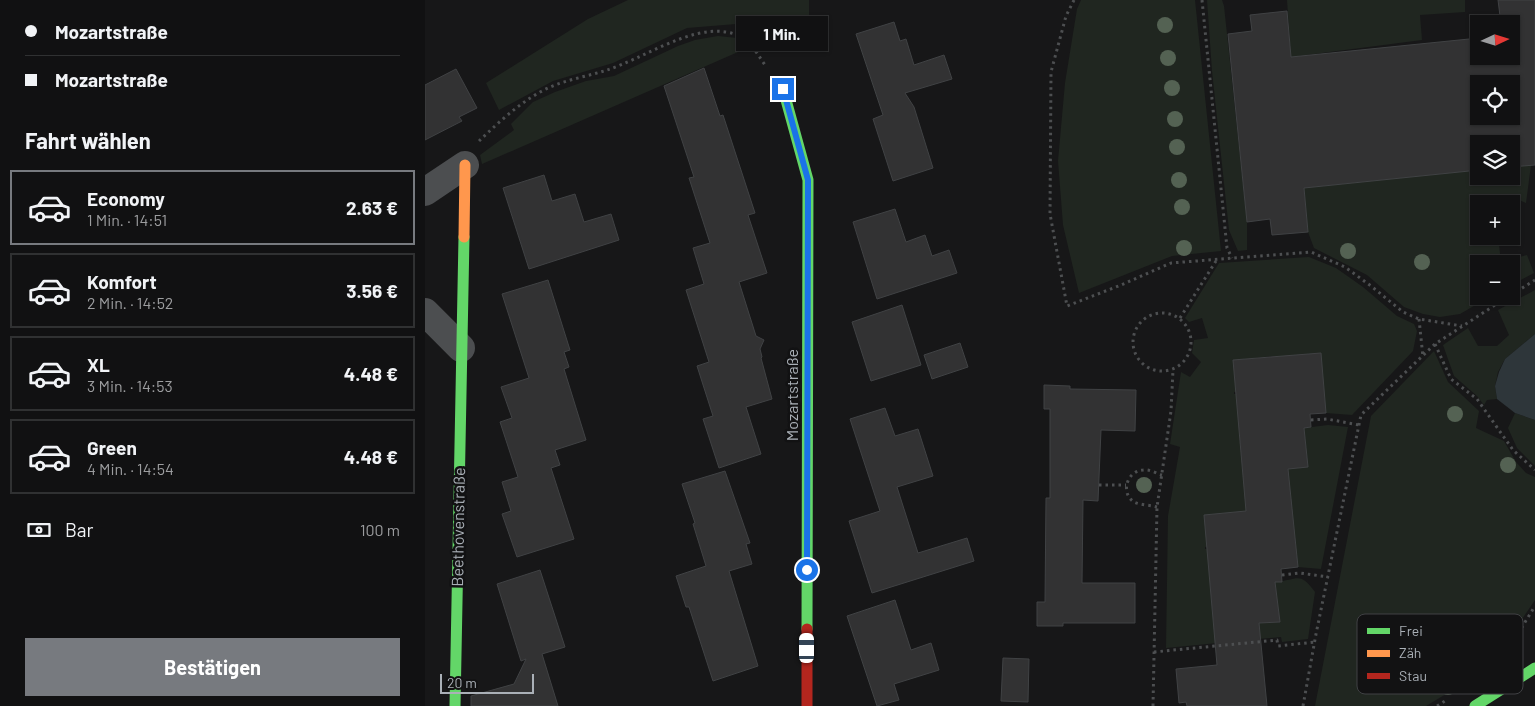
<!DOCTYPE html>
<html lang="de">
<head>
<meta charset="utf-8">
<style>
	body { margin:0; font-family:Barlow,sans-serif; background:#1e1f20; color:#f1f3f6; height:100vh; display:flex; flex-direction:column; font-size:19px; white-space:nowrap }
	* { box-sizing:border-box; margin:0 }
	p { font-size:16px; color:#9c9d9f }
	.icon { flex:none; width:28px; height:28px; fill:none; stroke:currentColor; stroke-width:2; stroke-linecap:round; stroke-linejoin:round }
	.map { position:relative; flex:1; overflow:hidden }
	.side { display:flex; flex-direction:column; background:#111112; width:425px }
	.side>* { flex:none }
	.guide { display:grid; align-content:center; height:110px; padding:0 25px; background:#111112 }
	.needle { width:32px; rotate:86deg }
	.controls { position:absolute; left:1045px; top:15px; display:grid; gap:10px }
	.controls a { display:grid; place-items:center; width:50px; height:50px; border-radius:0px; background:#111112; box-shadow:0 1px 4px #0004,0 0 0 1px #303132; font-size:25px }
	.scale { position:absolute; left:15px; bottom:12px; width:94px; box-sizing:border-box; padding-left:5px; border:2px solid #aab0b7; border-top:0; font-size:14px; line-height:18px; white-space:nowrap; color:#aab0b7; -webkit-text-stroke:4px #121213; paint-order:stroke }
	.end { position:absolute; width:22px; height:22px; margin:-11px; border:6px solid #1a73e8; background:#fff; box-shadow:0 0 0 2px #fff }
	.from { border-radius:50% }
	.bubble { position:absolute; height:35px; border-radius:0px; background:#111112; box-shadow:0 1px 4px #0004,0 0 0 1px #303132; font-size:16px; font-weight:700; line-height:35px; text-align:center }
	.car { position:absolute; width:15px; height:30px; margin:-15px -8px; border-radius:6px; box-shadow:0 0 4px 1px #0007; background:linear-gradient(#fff 24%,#345 0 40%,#fff 0 76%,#345 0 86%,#fff 0) }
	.guide b { display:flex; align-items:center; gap:18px; height:48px; font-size:19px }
	.guide b+b { border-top:1px solid #303132 }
	.guide i { width:12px; height:12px; background:#f1f3f6 }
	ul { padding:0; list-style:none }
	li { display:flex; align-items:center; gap:15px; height:75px; margin:0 10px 8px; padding:0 15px; border:2px solid #303132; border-radius:0px }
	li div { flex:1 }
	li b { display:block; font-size:19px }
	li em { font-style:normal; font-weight:700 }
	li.active { border-color:#777a7f }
	li>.icon { width:45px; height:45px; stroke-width:1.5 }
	h2 { padding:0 25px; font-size:22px; line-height:60px }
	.pay { display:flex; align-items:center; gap:12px; height:55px; padding:0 25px; font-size:19px }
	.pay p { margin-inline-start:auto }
	.primary-button { display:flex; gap:10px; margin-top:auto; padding:10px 25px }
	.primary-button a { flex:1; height:58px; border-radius:0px; background:#777a7f; color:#fff; font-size:20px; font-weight:700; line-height:58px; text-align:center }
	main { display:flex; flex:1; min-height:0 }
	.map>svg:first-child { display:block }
	.green { fill:#202620 }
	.water { fill:#2e363a }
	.building { fill:#323233; stroke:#404244; fill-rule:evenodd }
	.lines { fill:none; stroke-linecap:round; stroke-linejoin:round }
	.path { stroke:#4d4f51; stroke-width:3; stroke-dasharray:2.5 4; stroke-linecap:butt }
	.street { stroke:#4c4e50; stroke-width:28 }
	.fast { stroke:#63d668; stroke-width:11 }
	.slow { stroke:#ff974d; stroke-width:11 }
	.jam { stroke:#b3261e; stroke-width:11 }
	.tree { fill:#546253 }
	.route { stroke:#1a73e8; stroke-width:6 }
	.labels { text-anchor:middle; stroke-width:5; stroke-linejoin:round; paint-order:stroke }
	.street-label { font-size:16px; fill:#aab0b7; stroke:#121213 }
	.key { fill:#121213; stroke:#404144; stroke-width:1 }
	.key-label { font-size:14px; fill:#aab0b7 }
</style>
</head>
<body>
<main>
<section class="side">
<div class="guide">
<b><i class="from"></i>Mozartstraße</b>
<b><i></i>Mozartstraße</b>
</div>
<h2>Fahrt wählen</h2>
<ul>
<li class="active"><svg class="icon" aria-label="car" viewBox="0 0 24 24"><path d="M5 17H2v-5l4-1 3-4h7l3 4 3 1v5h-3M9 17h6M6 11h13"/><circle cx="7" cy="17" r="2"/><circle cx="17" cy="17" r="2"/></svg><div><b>Economy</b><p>1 Min. · 14:51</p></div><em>2.63 €</em></li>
<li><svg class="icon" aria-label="car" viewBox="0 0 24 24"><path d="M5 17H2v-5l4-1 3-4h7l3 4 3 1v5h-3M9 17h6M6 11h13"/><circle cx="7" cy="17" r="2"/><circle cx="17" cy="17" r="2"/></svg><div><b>Komfort</b><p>2 Min. · 14:52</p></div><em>3.56 €</em></li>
<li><svg class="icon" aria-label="car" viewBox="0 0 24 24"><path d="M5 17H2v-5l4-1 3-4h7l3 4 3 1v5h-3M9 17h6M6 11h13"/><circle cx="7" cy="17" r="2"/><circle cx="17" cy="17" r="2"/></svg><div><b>XL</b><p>3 Min. · 14:53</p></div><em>4.48 €</em></li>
<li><svg class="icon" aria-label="car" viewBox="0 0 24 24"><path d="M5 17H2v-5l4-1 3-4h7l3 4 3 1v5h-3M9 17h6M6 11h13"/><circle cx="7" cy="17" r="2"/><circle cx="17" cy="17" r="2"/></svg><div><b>Green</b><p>4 Min. · 14:54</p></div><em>4.48 €</em></li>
</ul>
<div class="pay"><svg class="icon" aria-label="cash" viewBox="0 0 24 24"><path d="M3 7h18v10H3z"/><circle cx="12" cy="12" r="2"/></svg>Bar<p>100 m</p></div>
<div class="primary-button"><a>Bestätigen</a></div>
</section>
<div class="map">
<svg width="1110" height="706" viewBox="0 0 1110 706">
	<rect width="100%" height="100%" fill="#171718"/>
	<path class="green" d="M203,0h181v18l-122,10 -74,35 -60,18 -54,29 -13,-27 102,-64z
		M656,0h114l26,251 -49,5 -93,37 -16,-68 -5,-64 7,-78 12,-74z
		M782,0h15l2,6 23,216v28l-9,1 -9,-21 -17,-159z
		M862,0h178v12l-45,3 2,25 -131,17z
		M293,36l19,2 1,14 -256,112 -2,-9 34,-25 -3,-6 22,-22 22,-10 31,-11 28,-5 64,-30 17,-6z
		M1106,165l-5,38 -19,-8 -3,9h-25v32h19l3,26 26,-7 7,18 -23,12v-21h-32v32h12l-31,18 -20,3 -17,-3 -19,-7 -37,-32 -53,-27 -6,-16 -4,-44 175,-18v6h32v-9z
		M884,257l27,11 27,19 34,29 17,8 3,7 -4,20 -61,64 -26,-2 -6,-60 -24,2 -20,7 -1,-6 -41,4 9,31 -9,1v2l9,-1 -4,39 4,41 44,-11 2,7 19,-2 -4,-39 24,-3 20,2 -27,142 -23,-2 -7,-60 -86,8 9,31 -9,1v2l10,-1 -5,38 4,42 33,-10 13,5 20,-1 -5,-40c24,-2 24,-11 40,10l-7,47 -26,3 -1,-5 -115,11 2,-132 12,-69 -10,-3 11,-72 9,5 11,-15 -9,-9 2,-13 14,-2 -6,-20 -13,4 -4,-4 34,-55z
		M1110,290v44l-30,25 -7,13 -3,14 2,13 -10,1 -3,5 -7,-9 -23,-20 -11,-31 25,-17 10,18h19l12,-11 -11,-25z
		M1009,351l14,31 31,29 -3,17 28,13 12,21 10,11 9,4v123l-25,37 -1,15 -28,21 -55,33h-111l56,-290z
		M1090,413l20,7v46l-18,-18 -9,-20z"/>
	<path class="water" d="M1110,334v86l-20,-7 -18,-14 -2,-13 4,-14 6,-13z"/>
	<path class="building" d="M1073,0h37v165l-24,2v-23h-32v26l-175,18 4,44 -36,3 -2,-16 -23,3 -19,-188 24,-3 -2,-16 37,-4 4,46 188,-19v18h32v-32h-10zM1054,84h32v32h-32z
		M469,22l6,19 6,-2 8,26 30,-10 8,24 -47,14 9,14 19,61 -40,13 -20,-62 10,-4 -27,-81z
		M279,68l16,48 3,-1 32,98 -7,2 19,58 -28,9 17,54 8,4 -4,9 2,8 -1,1 11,41 -26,8 15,47 -42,14 -16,-49 10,-3 -16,-50 12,-4 -23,-72 18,-6 -11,-36 17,-5 -21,-65 5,-1 -30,-91z
		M31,69l21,39 -18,9 3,4 -37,19v-55z
		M119,175l8,26 23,-7 9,28 27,-8 8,26 -90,29 -26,-81z
		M470,209l11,33 19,-7 7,21 17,-6 8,23 -80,26 -24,-77z
		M123,280l22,70 -6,2 5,15 -5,2 22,71 -31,10 5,15 -9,3 23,71 -57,18 -15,-43 9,-3 -9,-29 16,-5 -18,-55 12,-4 -11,-31 28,-9 -27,-84z
		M477,305l19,60 -50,16 -19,-59z
		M535,343l8,24 -36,12 -8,-24z
		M896,353l5,60 -16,1 1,13 -7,1 4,39 -20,2 10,98 -17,2 1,13h-7l5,40 -21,1 8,83h-80l-1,-4 -7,1 -3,-34 41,-4 -13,-150 42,-4 -13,-151z
		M619,385l26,1v3l66,1 -1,41 -34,-1 -3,71 -15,-1 -1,83h53v40h-72v3h-26v-24h8l1,-104h4v-89h-6z
		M460,408l10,28 23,-7 15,47 -36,11 21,66 49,-15 7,23 -102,32 -23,-72 31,-10 -30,-92z
		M300,471l25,72 -4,1 6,20 -23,7 29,95 -45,15 -24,-74h-3l-10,-31 30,-10 -13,-42 2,-1 -13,-39z
		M115,570l25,77 -23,7 16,52h-87v-10l43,-12 12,-25 -5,2 -24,-77z
		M470,600l16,50 20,-7 8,27 -45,14 5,16 -22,6 -30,-90z
		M578,658l26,1 -1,43 -27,-1z"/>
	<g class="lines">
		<path class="path" d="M649,0l-8,16 -15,56 -1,142 17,92 54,-21 50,-22 140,-11 34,15 26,19 32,26 16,7 43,7
			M777,0l25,248 5,10
			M54,141c19,-18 39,-37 63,-50 20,-11 44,-14 65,-21 35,-11 82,-44 119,-38 21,3 28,17 39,33
			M1086,295l24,-15
			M708 342a29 29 0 1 1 58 0a29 29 0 1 1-58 0Z
			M755,318l36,-57
			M994,319l4,38
			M1010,344l16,35 26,20 36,51 22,20
			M886,420l16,-1 32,6
			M674,485h27
			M732,507c-7,-2 -17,-2 -23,-5 -14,-9 -7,-31 9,-32 6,-1 13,3 19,5
			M857,575l18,-2 28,4
			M1091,645l-2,-5 21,-34
			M729,652l123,-12 1,6 37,-4
			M728,706l4,-199 14,-96 2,-41
			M878,706l13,-72 45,-219 74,-71 74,-48
			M1012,706l8,-5"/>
		<path class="street" d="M0,192l40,-27
			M0,312l36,36"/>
		<path class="fast" d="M358,89l25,91 -1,449
			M30,706l9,-469
			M1050,706l60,-38"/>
		<path class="slow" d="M39,237l1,-72"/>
		<path class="jam" d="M382,706v-77"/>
	</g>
	<g class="tree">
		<circle cx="740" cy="25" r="8"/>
		<circle cx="743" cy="58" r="8"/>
		<circle cx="747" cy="88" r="8"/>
		<circle cx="750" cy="119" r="8"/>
		<circle cx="752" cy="147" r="8"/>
		<circle cx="754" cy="180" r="8"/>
		<circle cx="757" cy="207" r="8"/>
		<circle cx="759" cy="248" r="8"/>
		<circle cx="923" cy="251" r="8"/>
		<circle cx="997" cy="262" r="8"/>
		<circle cx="1030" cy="414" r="8"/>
		<circle cx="1083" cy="465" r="8"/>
		<circle cx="719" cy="485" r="8"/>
		<circle cx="1023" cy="687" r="8"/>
	</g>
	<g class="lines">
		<path class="route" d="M358,89l25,91 -1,390"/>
	</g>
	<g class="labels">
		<g class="street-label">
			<text transform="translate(367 395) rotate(-90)" y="6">Mozartstraße</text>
			<text transform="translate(33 527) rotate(-89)" y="6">Beethovenstraße</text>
		</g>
	</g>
	<rect x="932" y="614" width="166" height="80" rx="8" class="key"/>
	<rect x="942" y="628" width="23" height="6" fill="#63d668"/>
	<rect x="942" y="650" width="23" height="7" fill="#ff974d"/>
	<rect x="942" y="673" width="23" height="6" fill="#b3261e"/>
	<g class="key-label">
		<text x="974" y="636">Frei</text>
		<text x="974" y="658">Zäh</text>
		<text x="974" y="681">Stau</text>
	</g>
</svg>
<div class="controls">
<a><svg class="needle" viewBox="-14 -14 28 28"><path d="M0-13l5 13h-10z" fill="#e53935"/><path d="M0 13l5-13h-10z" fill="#9c9d9f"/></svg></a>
<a><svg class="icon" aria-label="locate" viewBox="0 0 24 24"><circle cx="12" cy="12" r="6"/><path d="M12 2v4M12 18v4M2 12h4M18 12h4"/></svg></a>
<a><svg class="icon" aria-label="layers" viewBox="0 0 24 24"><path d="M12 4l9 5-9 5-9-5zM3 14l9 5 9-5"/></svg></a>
<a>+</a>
<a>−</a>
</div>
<div class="scale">20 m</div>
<i class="end from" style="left:382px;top:570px"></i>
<i class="end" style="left:358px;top:89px"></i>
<div class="bubble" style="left:311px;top:16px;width:92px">1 Min.</div>
<i class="car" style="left:382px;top:648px;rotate:0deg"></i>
</div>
</main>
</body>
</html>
